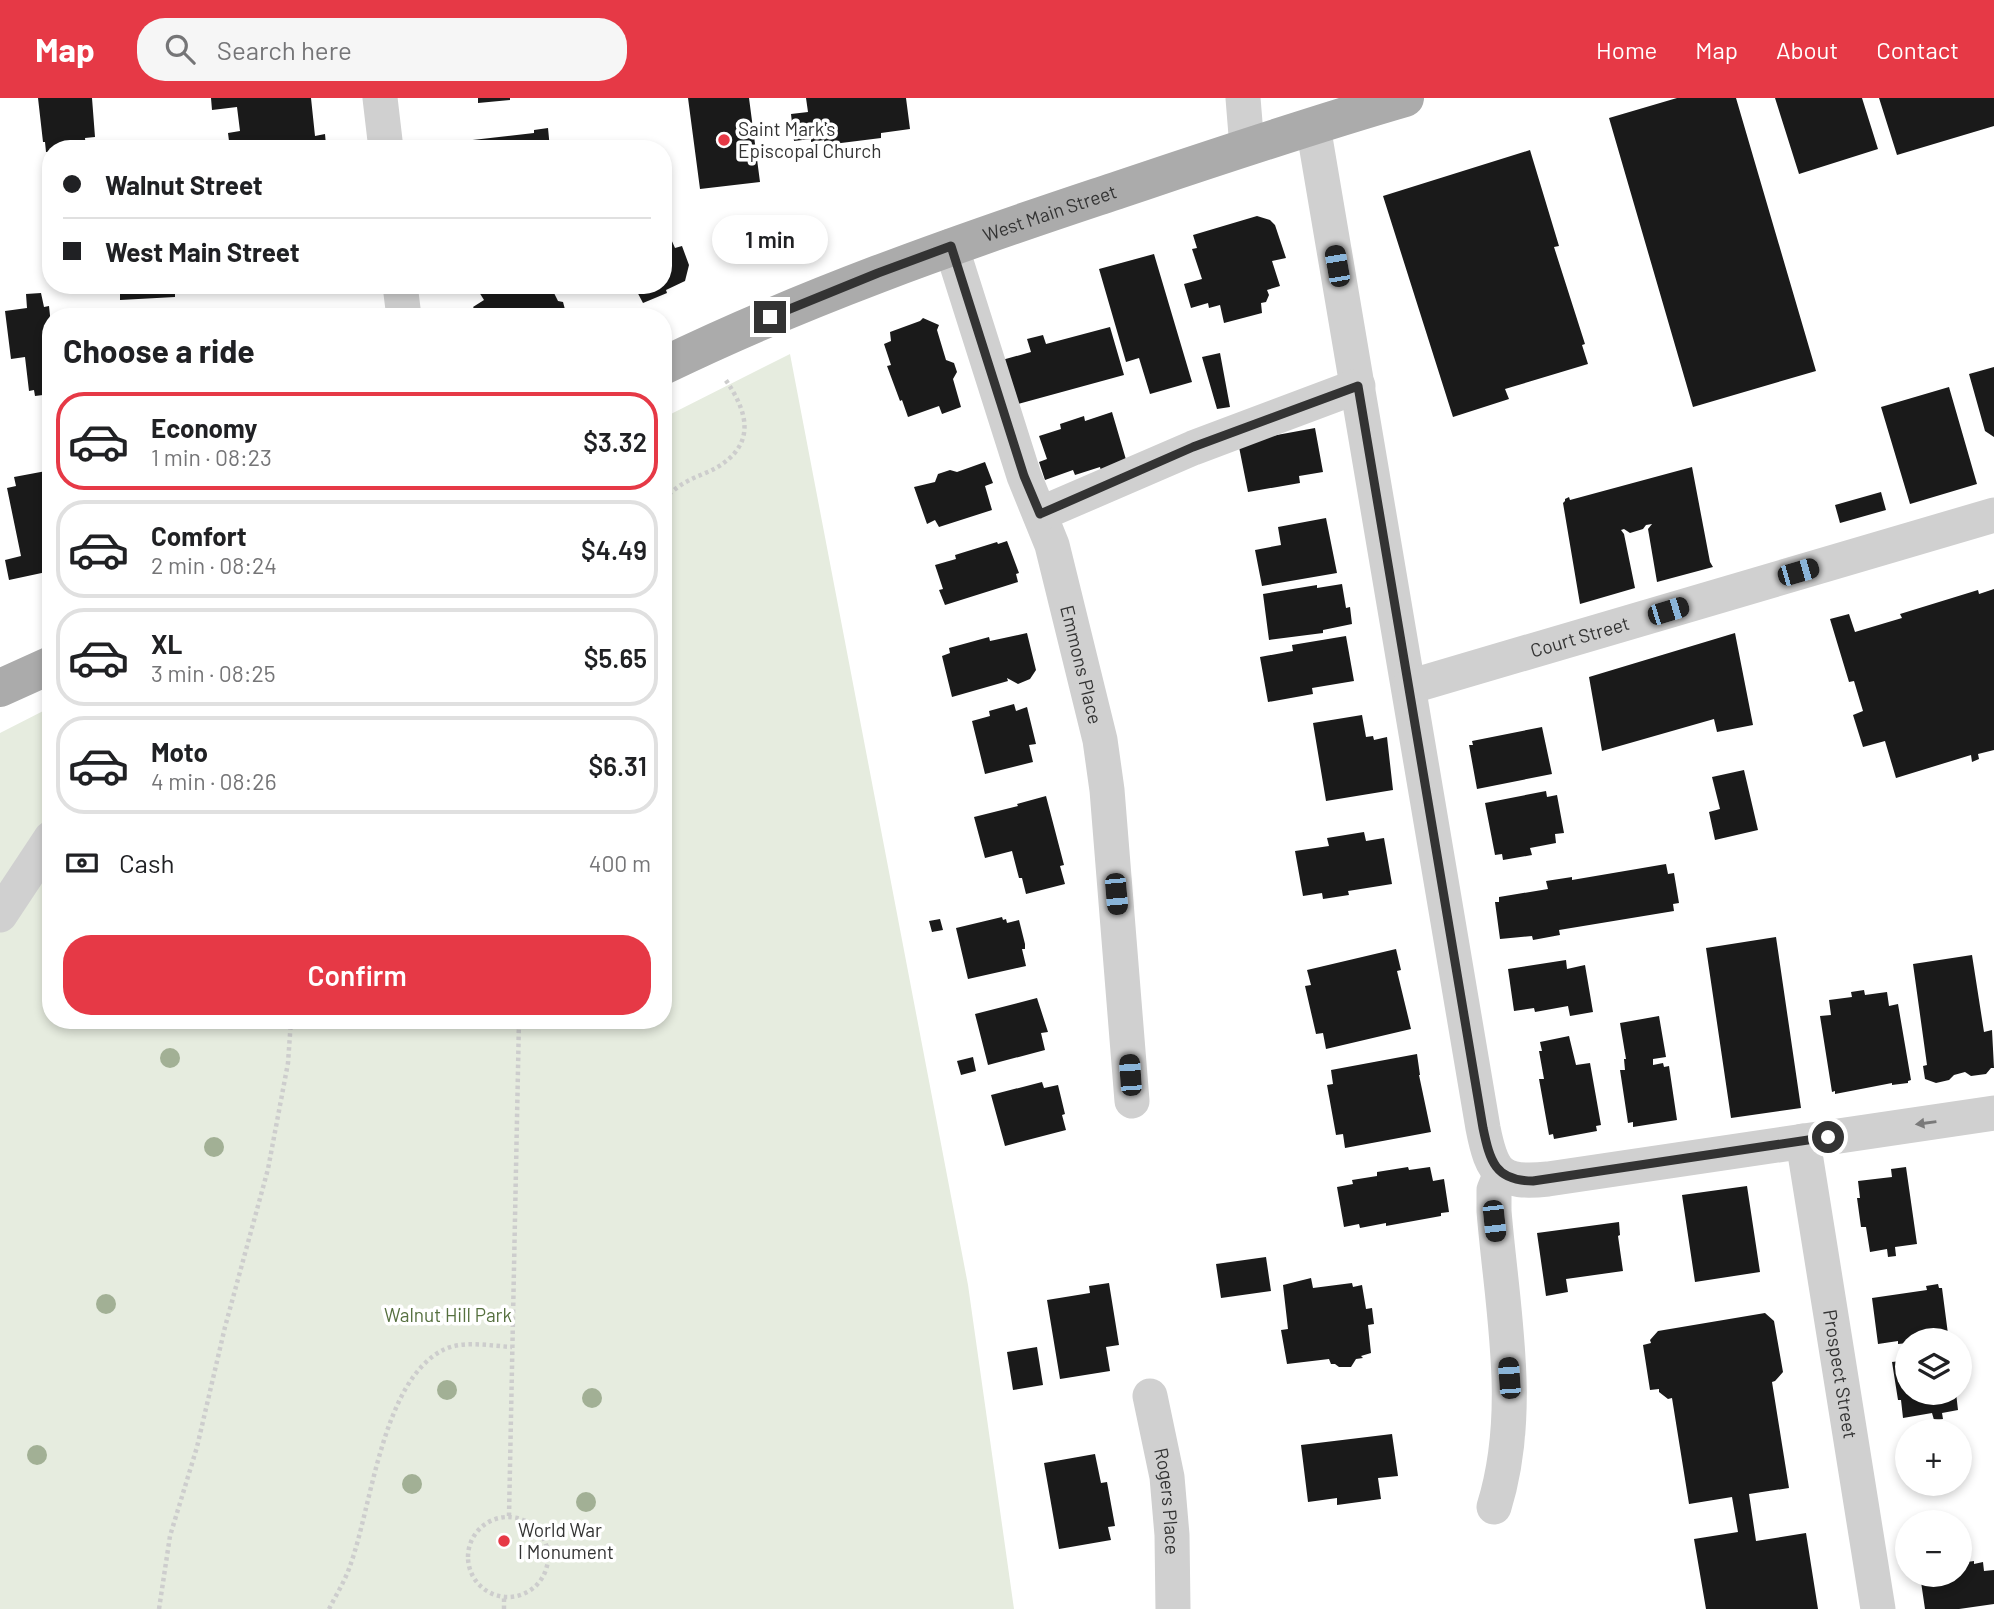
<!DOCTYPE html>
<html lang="en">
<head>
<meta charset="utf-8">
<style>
	body { margin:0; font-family:Barlow,sans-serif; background:#f6f6f6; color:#202124; height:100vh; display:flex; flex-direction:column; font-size:26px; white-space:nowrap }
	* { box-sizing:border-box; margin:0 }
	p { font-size:23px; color:#757577 }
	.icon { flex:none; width:38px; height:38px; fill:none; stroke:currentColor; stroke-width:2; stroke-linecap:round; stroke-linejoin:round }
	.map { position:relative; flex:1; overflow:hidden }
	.details { position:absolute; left:42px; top:210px; width:630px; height:721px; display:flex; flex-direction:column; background:#fff; border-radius:28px; box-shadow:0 4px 10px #0003 }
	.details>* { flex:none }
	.guide { position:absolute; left:42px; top:42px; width:630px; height:154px; border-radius:28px; box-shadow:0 4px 10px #0003; display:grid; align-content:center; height:154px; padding:0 21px; background:#fff }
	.controls { position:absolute; left:1895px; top:1230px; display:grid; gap:14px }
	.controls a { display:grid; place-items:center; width:77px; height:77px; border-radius:50%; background:#fff; box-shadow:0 4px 10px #0003; font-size:35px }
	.end { position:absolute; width:32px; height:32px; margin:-16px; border:9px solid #333; background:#fff; box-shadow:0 0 0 4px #fff }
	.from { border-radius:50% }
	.bubble { position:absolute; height:49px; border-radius:24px; background:#fff; box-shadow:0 4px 10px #0003; font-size:23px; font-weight:600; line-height:49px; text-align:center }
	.car { position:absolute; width:21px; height:42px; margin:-21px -10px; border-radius:9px; box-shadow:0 0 5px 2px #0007; background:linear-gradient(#222 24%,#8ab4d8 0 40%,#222 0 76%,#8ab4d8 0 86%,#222 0) }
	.guide b { display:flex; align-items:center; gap:24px; height:66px; font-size:26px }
	.guide b+b { border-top:2px solid #e0e0e0 }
	.guide i { width:18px; height:18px; background:#202124 }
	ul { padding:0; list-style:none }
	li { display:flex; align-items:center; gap:21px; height:98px; margin:0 14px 10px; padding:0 7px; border:4px solid #e0e0e0; border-radius:28px }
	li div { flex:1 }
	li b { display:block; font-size:26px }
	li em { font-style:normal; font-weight:600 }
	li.selected { border-color:#e63946 }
	li>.icon { width:63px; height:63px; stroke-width:1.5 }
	h2 { padding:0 21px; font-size:32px; line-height:84px }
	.pay { display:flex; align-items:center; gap:18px; height:77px; padding:0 21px; font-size:26px }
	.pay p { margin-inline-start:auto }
	.action { display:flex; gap:14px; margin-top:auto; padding:14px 21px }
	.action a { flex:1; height:80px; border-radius:28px; background:#e63946; color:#fff; font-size:28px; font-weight:600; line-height:80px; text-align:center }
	header { display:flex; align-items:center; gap:42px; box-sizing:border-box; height:98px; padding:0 35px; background:#e63946; color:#fff }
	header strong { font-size:33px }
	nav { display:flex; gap:38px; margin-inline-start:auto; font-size:24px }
	.search { width:490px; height:63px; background:#f6f6f6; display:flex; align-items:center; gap:18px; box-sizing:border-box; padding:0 24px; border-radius:28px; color:#757577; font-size:26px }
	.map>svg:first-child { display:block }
	.green { fill:#e6ecdf }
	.building { fill:#1a1a1a }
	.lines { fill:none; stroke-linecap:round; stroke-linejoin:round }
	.path { stroke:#cdcdcd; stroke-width:4.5; stroke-dasharray:3.5 3.5; stroke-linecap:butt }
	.minor { stroke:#d0d0d0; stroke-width:35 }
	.major { stroke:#ababab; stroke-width:38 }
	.tree { fill:#a2b095 }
	.oneway { fill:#7a7a7a }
	.route { stroke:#333; stroke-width:9 }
	.poi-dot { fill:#e63946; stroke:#fff; stroke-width:2.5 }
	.labels { text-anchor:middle; stroke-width:7; stroke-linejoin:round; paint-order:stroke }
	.poi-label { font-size:19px; fill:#333; stroke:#fff; text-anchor:start }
	.street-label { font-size:19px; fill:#333; stroke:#fff }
	.park-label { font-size:19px; fill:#56703f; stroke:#fff }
</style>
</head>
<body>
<header>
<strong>Map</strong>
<div class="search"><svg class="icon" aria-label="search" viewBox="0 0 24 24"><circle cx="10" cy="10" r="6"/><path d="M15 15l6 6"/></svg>Search here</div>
<nav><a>Home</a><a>Map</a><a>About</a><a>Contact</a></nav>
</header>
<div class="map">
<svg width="1994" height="1511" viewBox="0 0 1994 1511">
	<rect width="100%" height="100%" fill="#fff"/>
	<path class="green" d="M790,256l178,931 46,324h-1014v-876l51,-26v313h612v-602z"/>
	<path class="building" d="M38,0h54l3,39 -10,1 1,10 -35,1v3h-5l-1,-10h-2z
		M211,0h100l4,38 10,-2 1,11 -9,1 1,3h-88l-2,-16 12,-2 -3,-24 -25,3z
		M478,0h32v2l-32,3z
		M688,0h61l11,84 -60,7z
		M806,0h100l4,31 -29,4v5l-56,7 -1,-5 -13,2v-3l-17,2 -3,-27 17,-2z
		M1677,0h59l80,273 -123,36 -84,-289z
		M1775,0h87l16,51 -79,25z
		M1879,0h115v28l-97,29z
		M548,30l2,21h-103l-1,-6 88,-10v-3z
		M1530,52l29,96 -5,1 31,97 -3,1 6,19 -83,25 4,10 -56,18 -70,-221z
		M1257,118l13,4 5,5 11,33 -14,3 8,25 -13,4 2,5 -3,7 -5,1 1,10 -38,10 -4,-18 -11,3 -1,-5 -17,5 -7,-24 18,-5 -10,-30 5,-1 -4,-13z
		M663,123l12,27 7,-2 7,19 -4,16 -19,9 1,3 -24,10 -9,-17 -9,4 -3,-5h41z
		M1154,156l38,128 -42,12 -11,-36 -13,4 -27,-93z
		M104,187h85v5l-14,1v6l-55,3v-8h-16z
		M491,187h59l8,16 5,1 4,15h-87l-7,-10 11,-7 -5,-8z
		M41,195l3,14 5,-1 2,19v69l-16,2 -1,-6 -5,1 -4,-34 -14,2 -6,-48 22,-3 -1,-14z
		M188,213l55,1v5h-55z
		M923,220l16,7 -2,5 9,30 8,3 3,9 -4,7 8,28 -19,7 -3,-8 -31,11 -6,-17 -2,1 -13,-35 4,-1 -7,-21 7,-3 -1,-9 30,-11z
		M1110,229l14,48 -106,29 -16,-44 29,-8 -4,-13 16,-4 3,9z
		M1220,255l10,54 -13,2 -15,-52z
		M1994,269v70l-9,-6 -16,-57z
		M1949,289l28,97 -67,20 -29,-97z
		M1112,314l15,51 -26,8 -1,-4 -25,8 -2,-5 -28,10 -6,-18 8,-3 -8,-23 22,-7 -1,-5 24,-8 1,5z
		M1315,330l8,44 -24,4 1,7 -52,9 -10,-50z
		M985,364l8,21 -8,3 7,24 -53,17 -4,-7 -8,4 -13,-37 21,-5 3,-8 12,-4 7,2z
		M1692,369l18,95 3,5 -56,15 -9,-53 4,-5 -6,1 -3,4 -13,4 -6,-4 -3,1 3,4 11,54 -55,16 -17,-101 2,-2v-2l4,-2 1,3z
		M46,373l2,9 3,-1v81h-2l2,11 -42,9 -4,-20 16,-4 -14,-68 9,-2 -2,-9z
		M1881,394l5,18 -46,13 -5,-18z
		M1326,420l11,55 -75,13 -7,-36 26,-5 -3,-18z
		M1007,443l12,32 -3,1 2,8 -73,23 -6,-15 4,-1 -8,-24 21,-6 -1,-4 42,-13 1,2z
		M1342,486l4,24 4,-1 2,17 -29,6v3l-54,7 -6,-46 54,-9v3z
		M1994,491v161l-16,4 1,5 -7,3 -1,-7 -75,23 -11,-37 -22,6 -10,-32 10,-4 -9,-30 -5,1 -19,-63 19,-5 6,18 47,-14 -2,-4 78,-24 1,4z
		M1027,535l9,37 -6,9 -12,5 -11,-6 1,3 -56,16 -10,-41 8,-3 -1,-5 40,-11 1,4z
		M1735,535l18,92 -36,7 -3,-13 -112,32 -13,-74z
		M1346,538l8,45 -42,7 1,6 -45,8 -8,-45 33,-6 -1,-6z
		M1014,606l2,7 11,-4 9,37 -7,1 4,17 -48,12 -13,-53 18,-5 -1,-5z
		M1362,617l4,22 7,-1 1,4 13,-3 6,53 -67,11 -13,-78z
		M1542,629l10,47 -75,15 -8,-44h4l-1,-4z
		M1744,672l14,60 -43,10 -6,-28 11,-3 -8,-32z
		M1546,693l1,6 10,-2 7,38 -9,1 1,9 -26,5 2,7 -29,5 -1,-6 -7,1 -10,-52z
		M1046,698l18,69 -4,1 5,18 -39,10 -4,-16h-3l-7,-27 -27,7 -11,-41 44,-11 -1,-2z
		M1364,734l2,9 18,-3 8,46 -44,7 1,4 -26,4 -1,-6 -19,3 -8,-45 34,-5 -2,-8z
		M1666,766l2,10 6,-1 5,30 -6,1 1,7 -115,19 1,5 -27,5 -1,-4 -32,3 -5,-37h4v-5l49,-8 -2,-8 26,-4v3z
		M1002,819l1,3 3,-1 1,4 12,-3 6,24v5h-3l4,17 -58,13 -12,-51z
		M940,821l3,11 -11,2 -3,-11z
		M1776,839l25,171 -70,10 -25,-170z
		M1396,851l5,21 -4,1 14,58 -85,20 -3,-16 -7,1 -11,-48 6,-1 -4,-15z
		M1972,857l12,77 8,-2 2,38h-3l-5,6 -15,2 -6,-4 -11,3 -5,5 -13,3 -11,-4 -2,-13 4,-1 -14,-101z
		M1566,862l1,9 18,-4 8,47 -23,4 -2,-10 -33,6 -1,-4 -20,3 -6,-42z
		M1864,892l1,5 22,-3 2,14 9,-2 13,76 -3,1v2l-16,2v-2l-57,11v-3l-3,1 -12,-76 11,-1 -2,-15 23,-3 -1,-5z
		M1037,900l11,34 -7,1 4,17 -57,15 -13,-51z
		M1659,918l7,41 -13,2v6l10,-2 1,4 5,-1 8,54 -44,7v-5l-5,1 -8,-53h5l-1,-11h2l-6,-36z
		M1569,938l7,29 14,-2 11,62 -5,1 1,5 -43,8 -1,-5 -4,1 -10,-56h5l-5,-28h3l-2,-9z
		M1417,956l3,21h-1l12,57 -86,16 -2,-14 -7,1 -9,-50 6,-1 -2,-14z
		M973,959l3,14 -15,4 -4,-14z
		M1042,984l2,6 14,-3 7,29 -3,1 4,15 -61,16 -14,-51z
		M1408,1069l1,3 21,-3 3,14 11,-2 5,33 -8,1v3l-55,10v-3l-26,5 -1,-4 -15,3 -7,-40 16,-3 -1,-4 25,-4v-4z
		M1906,1069l11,77 -22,3 1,9 -8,1 -1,-8 -17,3 -4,-25h-5l-4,-29h3l-2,-17 34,-4 -1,-8z
		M1747,1088l13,86 -65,10 -13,-87z
		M1619,1124l1,13 -2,1 5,35 -57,8 2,13 -22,4 -9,-63z
		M1266,1159l5,34 -50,7 -5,-34z
		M1311,1180l2,10 39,-5 1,4 9,-2 4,24 6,-1 2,16 -6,1 3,28 -10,3 2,2 -7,1 -5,8h-12l-4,-3h-4l-2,-5 -42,5 -6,-34 7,-1 -5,-44z
		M1109,1185l10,62 -13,2 4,24 -50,8 -13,-79 43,-7 -1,-7z
		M1938,1186l1,4h3l6,46 -24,3v3h-16v3l-10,1v-3l-20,3 -6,-46 55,-8 -1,-4z
		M1765,1215l9,8 9,51 -8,9 -3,1 17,106 -40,6 7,47 50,-8 12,76h-112l-12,-70 44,-7 -6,-35 -43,7 -17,-106 -4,1 -9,-7v-3l-9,1 -7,-45 8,-2 -1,-3 8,-9z
		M1037,1249l6,38 -30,5 -6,-38z
		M1908,1262v33h48l2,17 -16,3 1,6 -9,1 -2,-7 -29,5 -2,-18h-3l-6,-38z
		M1392,1336l6,42 -20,2 3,21 -44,6v-7l-29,4 -7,-57z
		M1095,1356l6,29 6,-1 8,44 -7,1 3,13 -52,9 -15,-86z
		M1974,1463v3l9,-2 1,9 10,-1v34l-35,5h-34l-5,-34h40v-12z"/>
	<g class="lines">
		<path class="path" d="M663,400c8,-5 15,-12 23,-16 10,-6 21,-9 30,-14 41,-24 32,-56 9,-89
			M509,1418l10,-496
			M468 1459a40 40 0 1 1 80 0a40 40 0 1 1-80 0Z
			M159,1511l11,-73 27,-89 28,-120 43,-158 20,-106 3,-43
			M329,1511c7,-14 16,-28 21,-43 22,-60 32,-185 93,-216 19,-10 49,-4 69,-3
			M504,1511v-11"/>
		<g class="minor">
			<path d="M380,0l6,51"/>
			<path d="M1243,0l4,49"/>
			<path d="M1313,28l170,1002c9,46 17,56 65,51l446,-66"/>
			<path id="s1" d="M951,148l73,230 28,69 48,195 7,50 25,311"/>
			<path d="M400,187l4,32"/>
			<path d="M1040,416l153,-66 165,-62"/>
			<path id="s2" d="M1409,589l585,-172"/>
			<path d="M0,817l51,-77"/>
			<path id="s3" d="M1803,1043l75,468"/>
			<path id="s4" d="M1150,1298l17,81 5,58 1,74"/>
			<path d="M1494,1409c30,-97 8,-198 0,-296v-21l7,-17"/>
		</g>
		<g class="major">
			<path id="s5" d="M663,268c140,-68 287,-120 434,-169 102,-34 204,-69 308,-99"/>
			<path d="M0,590l51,-23"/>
		</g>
	</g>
	<g class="tree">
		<circle cx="170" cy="960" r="10"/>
		<circle cx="214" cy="1049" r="10"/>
		<circle cx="106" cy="1206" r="10"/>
		<circle cx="447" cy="1292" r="10"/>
		<circle cx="592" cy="1300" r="10"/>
		<circle cx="37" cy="1357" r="10"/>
		<circle cx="412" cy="1386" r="10"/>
		<circle cx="586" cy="1404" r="10"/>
	</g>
	<defs><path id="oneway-solid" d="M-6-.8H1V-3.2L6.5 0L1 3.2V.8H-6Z" transform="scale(1.75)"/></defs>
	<use class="oneway" href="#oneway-solid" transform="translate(1926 1025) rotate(172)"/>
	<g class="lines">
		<path class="route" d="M770,219l108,-44 73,-27 73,230 16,38 153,-67 165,-61 125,742c7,33 12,53 50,53l295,-44"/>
	</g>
	<g class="poi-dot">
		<circle cx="724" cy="42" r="7"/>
		<circle cx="504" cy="1443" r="7"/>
	</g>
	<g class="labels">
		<g class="poi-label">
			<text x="738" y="38">Saint Mark's<tspan x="738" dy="22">Episcopal Church</tspan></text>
			<text x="518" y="1439">World War<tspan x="518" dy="22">I Monument</tspan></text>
		</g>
		<g class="street-label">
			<text dy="7" stroke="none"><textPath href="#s5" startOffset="416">West Main Street</textPath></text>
			<text dy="7" stroke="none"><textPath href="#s2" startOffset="178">Court Street</textPath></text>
			<text dy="7" stroke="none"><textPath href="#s1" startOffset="439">Emmons Place</textPath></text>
			<text dy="7" stroke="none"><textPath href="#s3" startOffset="236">Prospect Street</textPath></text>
			<text dy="7" stroke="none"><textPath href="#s4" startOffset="107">Rogers Place</textPath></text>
		</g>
		<g class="park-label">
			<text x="448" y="1224">Walnut Hill Park</text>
		</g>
	</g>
</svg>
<div class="controls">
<a><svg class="icon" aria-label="layers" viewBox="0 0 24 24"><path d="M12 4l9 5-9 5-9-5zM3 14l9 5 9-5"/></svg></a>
<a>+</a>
<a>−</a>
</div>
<i class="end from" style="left:1828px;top:1039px"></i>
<i class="end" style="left:770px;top:219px"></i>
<div class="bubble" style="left:712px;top:117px;width:116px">1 min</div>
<i class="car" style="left:1337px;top:168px;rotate:350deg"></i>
<i class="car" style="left:1798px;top:474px;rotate:74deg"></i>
<i class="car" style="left:1668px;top:513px;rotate:73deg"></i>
<i class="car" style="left:1116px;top:796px;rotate:175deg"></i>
<i class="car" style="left:1130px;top:977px;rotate:356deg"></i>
<i class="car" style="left:1494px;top:1123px;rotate:174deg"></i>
<i class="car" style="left:1509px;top:1280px;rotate:356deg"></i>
<div class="guide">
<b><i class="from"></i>Walnut Street</b>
<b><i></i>West Main Street</b>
</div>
<section class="details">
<h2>Choose a ride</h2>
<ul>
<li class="selected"><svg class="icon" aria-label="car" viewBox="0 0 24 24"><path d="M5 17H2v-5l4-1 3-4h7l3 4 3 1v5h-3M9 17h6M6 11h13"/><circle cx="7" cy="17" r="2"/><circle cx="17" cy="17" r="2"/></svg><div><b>Economy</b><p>1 min · 08:23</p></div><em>$3.32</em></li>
<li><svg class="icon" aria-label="car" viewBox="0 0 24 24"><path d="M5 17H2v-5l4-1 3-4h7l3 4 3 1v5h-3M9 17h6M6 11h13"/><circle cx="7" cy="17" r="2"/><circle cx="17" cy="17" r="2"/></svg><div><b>Comfort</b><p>2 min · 08:24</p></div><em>$4.49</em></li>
<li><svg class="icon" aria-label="car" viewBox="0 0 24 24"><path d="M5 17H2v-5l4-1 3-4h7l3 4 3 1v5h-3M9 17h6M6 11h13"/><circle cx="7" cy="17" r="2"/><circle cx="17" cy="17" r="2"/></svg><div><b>XL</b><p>3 min · 08:25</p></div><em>$5.65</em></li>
<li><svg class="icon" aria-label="car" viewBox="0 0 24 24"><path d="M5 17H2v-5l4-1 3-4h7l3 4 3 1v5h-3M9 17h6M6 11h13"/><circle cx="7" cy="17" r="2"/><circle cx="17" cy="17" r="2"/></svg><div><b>Moto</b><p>4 min · 08:26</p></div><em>$6.31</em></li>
</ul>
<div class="pay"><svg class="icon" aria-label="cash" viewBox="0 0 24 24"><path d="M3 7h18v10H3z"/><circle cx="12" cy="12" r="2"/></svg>Cash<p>400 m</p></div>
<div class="action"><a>Confirm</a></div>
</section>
</div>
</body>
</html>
